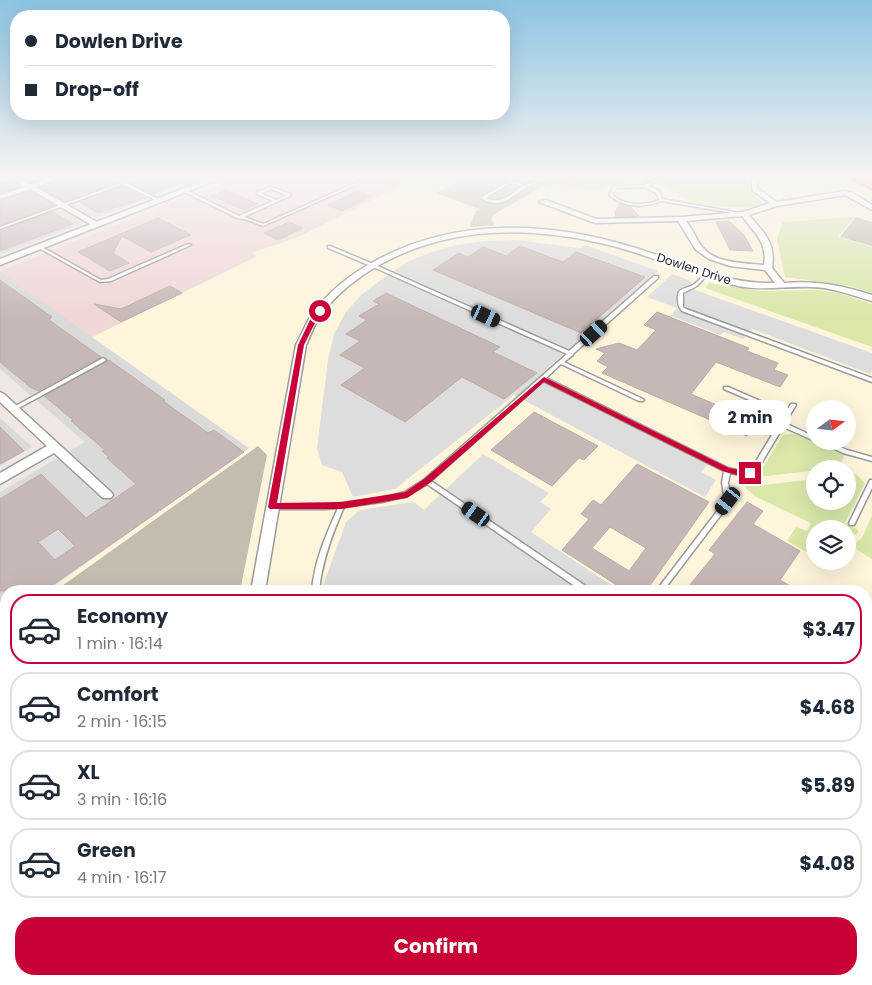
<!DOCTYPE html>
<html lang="en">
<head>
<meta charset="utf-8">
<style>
	body { margin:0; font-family:Poppins,sans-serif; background:#f2f2f3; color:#1f2937; height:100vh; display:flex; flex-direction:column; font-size:19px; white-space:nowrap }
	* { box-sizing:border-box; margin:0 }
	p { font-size:16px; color:#747a83 }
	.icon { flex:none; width:28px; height:28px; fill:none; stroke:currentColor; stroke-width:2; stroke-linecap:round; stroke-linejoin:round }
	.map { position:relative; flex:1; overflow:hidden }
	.side { position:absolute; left:0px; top:585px; width:872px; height:400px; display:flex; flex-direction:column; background:#fff; border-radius:20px 20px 0 0; box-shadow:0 5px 20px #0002 }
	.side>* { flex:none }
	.hud { position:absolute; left:10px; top:10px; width:500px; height:110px; border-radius:20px; box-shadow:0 5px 20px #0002; display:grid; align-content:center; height:110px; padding:0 15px; background:#fff }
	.needle { width:32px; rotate:75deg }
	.fabs { position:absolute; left:806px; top:400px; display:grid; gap:10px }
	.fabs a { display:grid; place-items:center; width:50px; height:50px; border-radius:50%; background:#fff; box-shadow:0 5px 20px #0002; font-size:25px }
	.end { position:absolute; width:22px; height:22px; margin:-11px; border:6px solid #c80237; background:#fff; box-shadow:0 0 0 2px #fff }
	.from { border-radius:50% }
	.bubble { position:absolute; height:35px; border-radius:18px; background:#fff; box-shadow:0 5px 20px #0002; font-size:16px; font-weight:700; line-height:35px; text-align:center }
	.car { position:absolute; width:15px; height:30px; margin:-15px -8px; border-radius:6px; box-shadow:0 0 4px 1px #0007; background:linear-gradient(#222 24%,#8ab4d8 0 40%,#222 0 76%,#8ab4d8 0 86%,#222 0) }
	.hud b { display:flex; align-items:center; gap:18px; height:48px; font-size:19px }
	.hud b+b { border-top:1px solid #e0e1e3 }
	.hud i { width:12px; height:12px; background:#1f2937 }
	ul { padding:9px 0 0; list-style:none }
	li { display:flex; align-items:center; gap:15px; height:70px; margin:0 10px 8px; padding:0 5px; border:2px solid #e0e1e3; border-radius:20px }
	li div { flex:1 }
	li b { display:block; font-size:19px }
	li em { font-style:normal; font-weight:700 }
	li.on { border-color:#c80237 }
	li>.icon { width:45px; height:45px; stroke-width:1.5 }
	.primary-button { display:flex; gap:10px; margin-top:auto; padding:10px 15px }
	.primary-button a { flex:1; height:58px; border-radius:20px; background:#c80237; color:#fff; font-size:20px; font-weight:700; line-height:58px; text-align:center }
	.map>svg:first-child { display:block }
	.residential { fill:#dbdada }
	.education { fill:#fff5db; fill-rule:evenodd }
	.military { fill:#f0d6d6 }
	.construction { fill:#c2bdaf }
	.grass { fill:#d9e8a9 }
	.parking { fill:#ddd }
	.building { fill:#c6b8b6; stroke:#c0aaa5; fill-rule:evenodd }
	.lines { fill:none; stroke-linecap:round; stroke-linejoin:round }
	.service-casing { stroke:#9a9a9a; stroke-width:3 }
	.minor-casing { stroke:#9a9a9a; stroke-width:3 }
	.tertiary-casing { stroke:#9a9a9a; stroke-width:3 }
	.primary-casing { stroke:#943d02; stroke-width:2 }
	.service { fill:#fff; fill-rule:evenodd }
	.minor { fill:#fff; fill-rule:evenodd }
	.tertiary { fill:#fff; fill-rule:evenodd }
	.primary { fill:#fbb89b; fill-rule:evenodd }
	.route { fill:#c80237 }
	.labels { text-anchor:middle; stroke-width:5; stroke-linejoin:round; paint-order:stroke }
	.far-street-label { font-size:12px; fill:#1d1d1d; stroke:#fff }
</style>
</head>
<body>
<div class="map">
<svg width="872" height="985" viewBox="0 0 872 985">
	<rect width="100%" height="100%" fill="#eee7e3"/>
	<path class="residential" d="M0,179h198l-198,76z
		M0,271l250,177 -203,143h-41v29l-6,5v-133l85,-50 -85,-73z
		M0,418l32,29 -32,19z"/>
	<path class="education" d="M401,179h7l31,10 20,-10h413v806h-872v-360l6,-5v359h860v-388h-819l202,-143 -157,-111 164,-80 -6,-4 48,-16 102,-51zM815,409h33v32h-33zM815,469h33v32h-33zM815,529h33v32h-33z"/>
	<path class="military" d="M233,179h168l-1,7 -102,51 -47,16 6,3 -165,81 -92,-66z"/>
	<path class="construction" d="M462,179h109l-6,4 -22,3 -50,29 -2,5 4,5 -25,2 5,-15 4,-3 -43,-16z
		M856,217l16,5v24l-32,-9z
		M258,446l9,9 -27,136h-185z
		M6,626v240l-6,-12v-224z"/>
	<path class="grass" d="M576,179h75l-7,3h-18l-21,5 1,3 -43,-2z
		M670,179h76l3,12 12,10 1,4c-23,5 -59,2 -81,-9 -6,-3 -13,-9 -19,-13z
		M854,217l-16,20 34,10v46l-21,-7 -66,-9 -8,-38 6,-17z
		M709,283l51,8 58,-1 21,3 33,11v43l-167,-59z
		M791,434l10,1 44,19 -6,14 -82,9 26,-42z
		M856,474l9,9 -20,40 12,6 2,3 -11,8v-11h-33v28l-28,-16 9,-14 11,4 4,-8 -55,-26 -15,-13 22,1 52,-6v22h33v-26z
		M872,515v44l-21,-13 11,-8z"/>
	<path class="parking" d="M515,240l65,8 5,-3 73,26 -117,103 171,85 -11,13 15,8 -11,17 -191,-102 -119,94 -42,8 -11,-25 -20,-7 -5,-17 11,-88 6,-26 12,-22 15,-17 17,-13 31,-21 20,-8 26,-8 30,-4z
		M672,274l17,6 6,10 177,63v18l-2,3 -118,-45 -9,10 -19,-7 -3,3 -50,-19 6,-8 -30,-11z
		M483,454l66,39 -9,9 11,7 -20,23 89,59h-299l25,-69 14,-12 54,-8 10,8z
		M866,643l6,3v339h-133l2,-6h125z"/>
	<path class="building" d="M59,179h53l5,4 -52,18 -25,-14z
		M138,179h51v1l-37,14 -21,-11z
		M12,181l9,5 -21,7v-9z
		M123,186l22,12 -43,14 -4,1 -19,-11z
		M226,190l32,14 -14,6 -33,-14z
		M30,191l24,14 -54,20v-24z
		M358,191l14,5 -30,15 -14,-6z
		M620,204l11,3 8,9 -23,1 -1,-5z
		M53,212l20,12 -73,27v-20z
		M158,218l33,17 -40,17 -29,-16 -9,17 16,10 -19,8 -32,-19z
		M729,221l15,14 9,16 -23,-1 -14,-28z
		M289,222l14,6 -25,12 -14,-7z
		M520,246l43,16 13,-10 69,25 -64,56 -148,-63 26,-17 9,4 15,-10 23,9z
		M0,280l52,37 -3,3 52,37 -63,34 -8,-4 -30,-25z
		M170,286l12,7 -61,29 -27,-18 27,5z
		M386,293l114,54 -7,5 44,21 -33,26 -42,-22 -57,45 -64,-37 24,-17 -25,-13 20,-14 -14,-7 21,-14 -8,-4 20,-12 -6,-3z
		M657,312l92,36 -2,3 31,12 -4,7 14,5 -8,12 -64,-25 -25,32 65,28 -9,14 -145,-63 6,-6 -11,-6 8,-8 -9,-4 23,-6 18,7 19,-20 -12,-5z
		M109,360l56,40 -2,1 45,32 6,-3 30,22 -200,139h-44v-92l41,-25 45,44 50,-34 -29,-26 2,-1 -7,-6 3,-1 -34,-29 2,-1 -29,-24zM58,529l17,17 -20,14 -17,-18z
		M534,412l64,34 -14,14 -5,-2 -27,28 -61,-36z
		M0,427l24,24 -24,13z
		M637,464l72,38 -63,89h-20l-64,-41 27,-31 -8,-5 12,-14 8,5zM610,527l36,21 -17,23 -37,-23z
		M747,502l16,9 -10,13 47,27 -20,29 19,11h-101l-9,-5 26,-32 -6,-4z"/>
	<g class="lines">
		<g class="service-casing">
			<path id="service" d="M114,179h4l6,3 7,-3h5l-10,4 36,18 -3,1 -36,-18 -123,45v-2l121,-44z
				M365,179h4l-106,47 -18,-7 -8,-1 -54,-27 3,-1 53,26 34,-15 -16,-7v-2l14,-5 19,7v2l-46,21 19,7zM271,189l15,6 -10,5 -15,-7z
				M508,179h4v2l13,4 17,-6h5c-7,3 -15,5 -22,9 -16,10 -23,21 -43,11v-2l26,-15zM510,183l12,3c-11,9 -22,19 -36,12z
				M658,179h4l-14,7 11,5 3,8 84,15 -2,1 -83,-14c-16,7 -38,7 -52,-6l5,-9 30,-1zM644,187l12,6 3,7c-15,6 -34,6 -46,-5l3,-7z
				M188,244l3,1 -80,36 -11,1 -63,-35 3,-1 61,34 7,-1z
				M328,246h2l43,18 196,87 85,-75h4v2l-85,76v1l-9,7 79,37 1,1 -1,1h-4l-78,-37 -15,14 182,90 17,4 7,-4 32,-53 -60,-26v-2h4l58,25 5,-8h4l1,1 -11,18 30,14v4l-32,-14 -27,45 -11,4 -15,-3 -2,10 3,18 -1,2 -67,88h-7l69,-90 -3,-18 2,-12 -181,-90 -112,100 159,108v2h-8l-155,-107 -20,12 -25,6 -38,5c-12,27 -22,54 -25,84h-7c2,-29 14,-56 26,-83l-13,1h-54l-1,-2 1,-2h54l57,-7 23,-6 20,-13 142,-125 -196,-88 -43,-18z
				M705,273l3,1 -11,12 -14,7v14l3,2 186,69v4l-190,-71c-3,-4 -4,-6 -4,-11 -1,-13 6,-10 15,-15 5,-3 8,-8 12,-12z
				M103,358l3,2 -1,1 -90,49 -2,1 -3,-2z
				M818,441h9l20,9 25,7v4l-29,-8z
				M870,480h2v8l-18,37h-4l-1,-2z
				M441,979h12l3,6h-12z
				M497,979h12l3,6h-12z
				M525,979h11l-3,6h-11z"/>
		</g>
		<g class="minor-casing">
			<path id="minor" d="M13,179h8l10,5 16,-5h10l-21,8 66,38 -7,2 -65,-38 -30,10v-4l25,-8z
				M751,179h6l1,10 19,13 68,-11 8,2 19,12v5l-27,-15 -68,11 -28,9c15,18 27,27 23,53l12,15c31,-3 58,2 88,12v6c-21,-6 -41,-14 -62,-14 -25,-1 -48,4 -72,-1 -44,-10 -85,-30 -129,-41 -77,-19 -157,-20 -228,19 -23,13 -44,29 -60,51 -7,9 -10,20 -15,30l-41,246h-14l45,-246c6,-11 10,-23 18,-33 16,-22 37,-38 61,-51 79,-43 170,-40 254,-15 49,14 95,39 146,37l-10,-13 -35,-4 -21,-7 -13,-9 -18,-29 -83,2 -56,-21 7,-2 50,19 84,-2 63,-5 27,-9 -17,-12zM742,216c12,16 26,27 22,49 -19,-2 -47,-1 -61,-17 -7,-8 -10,-19 -17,-27z
				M0,392l4,2 107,98 2,3 -2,3h-8l-49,-45 -54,31v-11l47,-27 -47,-44z
				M320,979h22l3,6h-22z
				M658,979h22l-2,6h-22z"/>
		</g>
		<g class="tertiary-casing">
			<path id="tertiary" d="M208,179h12l-220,86v-6z"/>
		</g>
		<g class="primary-casing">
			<path id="primary" d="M851,179h14l7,3v7z"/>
		</g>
		<use href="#service" class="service"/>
		<use href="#minor" class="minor"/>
		<use href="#tertiary" class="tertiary"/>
		<use href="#primary" class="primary"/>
	</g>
	<linearGradient id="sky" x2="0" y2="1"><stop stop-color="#8cc4e2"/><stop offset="0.56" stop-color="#f7f4f2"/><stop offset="1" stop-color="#f7f4f2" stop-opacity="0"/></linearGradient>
	<rect width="872" height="317" fill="url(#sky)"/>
	<path class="route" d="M317,310l5,1 -6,10 -12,24 -27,158 65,-1 63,-10 19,-13 120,-102 185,91 16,3 5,-1 4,3 -9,4 -20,-5 -181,-90 -114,101 -23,15 -65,11h-72l-2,-2 30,-162 12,-25z"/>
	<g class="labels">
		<g class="far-street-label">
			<text transform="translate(694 269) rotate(18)" y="4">Dowlen Drive</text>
		</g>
	</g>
</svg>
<div class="fabs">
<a><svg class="needle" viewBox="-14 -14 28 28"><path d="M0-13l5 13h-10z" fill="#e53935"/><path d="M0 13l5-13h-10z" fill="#747a83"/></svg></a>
<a><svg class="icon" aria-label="locate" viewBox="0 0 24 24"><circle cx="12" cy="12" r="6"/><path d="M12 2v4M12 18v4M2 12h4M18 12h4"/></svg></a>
<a><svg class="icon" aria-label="layers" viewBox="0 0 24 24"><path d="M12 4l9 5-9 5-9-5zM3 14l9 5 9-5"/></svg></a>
</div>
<i class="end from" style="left:320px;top:311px"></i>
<i class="end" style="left:750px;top:473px"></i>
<div class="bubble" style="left:709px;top:400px;width:82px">2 min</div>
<i class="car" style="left:486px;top:316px;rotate:115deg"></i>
<i class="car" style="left:594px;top:333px;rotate:48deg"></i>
<i class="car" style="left:728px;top:501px;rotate:218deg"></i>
<i class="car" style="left:476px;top:514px;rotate:305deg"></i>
<div class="hud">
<b><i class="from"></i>Dowlen Drive</b>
<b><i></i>Drop-off</b>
</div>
<section class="side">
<ul>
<li class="on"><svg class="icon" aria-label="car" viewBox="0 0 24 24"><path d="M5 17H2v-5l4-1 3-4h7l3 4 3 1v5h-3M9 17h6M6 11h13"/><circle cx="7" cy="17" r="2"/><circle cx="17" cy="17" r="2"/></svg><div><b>Economy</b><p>1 min · 16:14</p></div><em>$3.47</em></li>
<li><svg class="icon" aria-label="car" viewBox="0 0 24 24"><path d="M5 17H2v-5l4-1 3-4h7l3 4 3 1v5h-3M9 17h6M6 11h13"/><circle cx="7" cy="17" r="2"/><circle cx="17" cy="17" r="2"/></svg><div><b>Comfort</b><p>2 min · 16:15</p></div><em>$4.68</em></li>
<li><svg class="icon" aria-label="car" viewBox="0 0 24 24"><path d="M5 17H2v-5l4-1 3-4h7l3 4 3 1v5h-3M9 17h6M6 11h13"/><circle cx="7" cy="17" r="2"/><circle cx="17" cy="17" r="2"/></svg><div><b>XL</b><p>3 min · 16:16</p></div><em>$5.89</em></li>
<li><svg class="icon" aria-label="car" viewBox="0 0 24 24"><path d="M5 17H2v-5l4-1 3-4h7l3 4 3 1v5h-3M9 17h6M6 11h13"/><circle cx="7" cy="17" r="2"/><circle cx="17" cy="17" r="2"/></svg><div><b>Green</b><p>4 min · 16:17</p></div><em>$4.08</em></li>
</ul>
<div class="primary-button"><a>Confirm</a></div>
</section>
</div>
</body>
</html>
